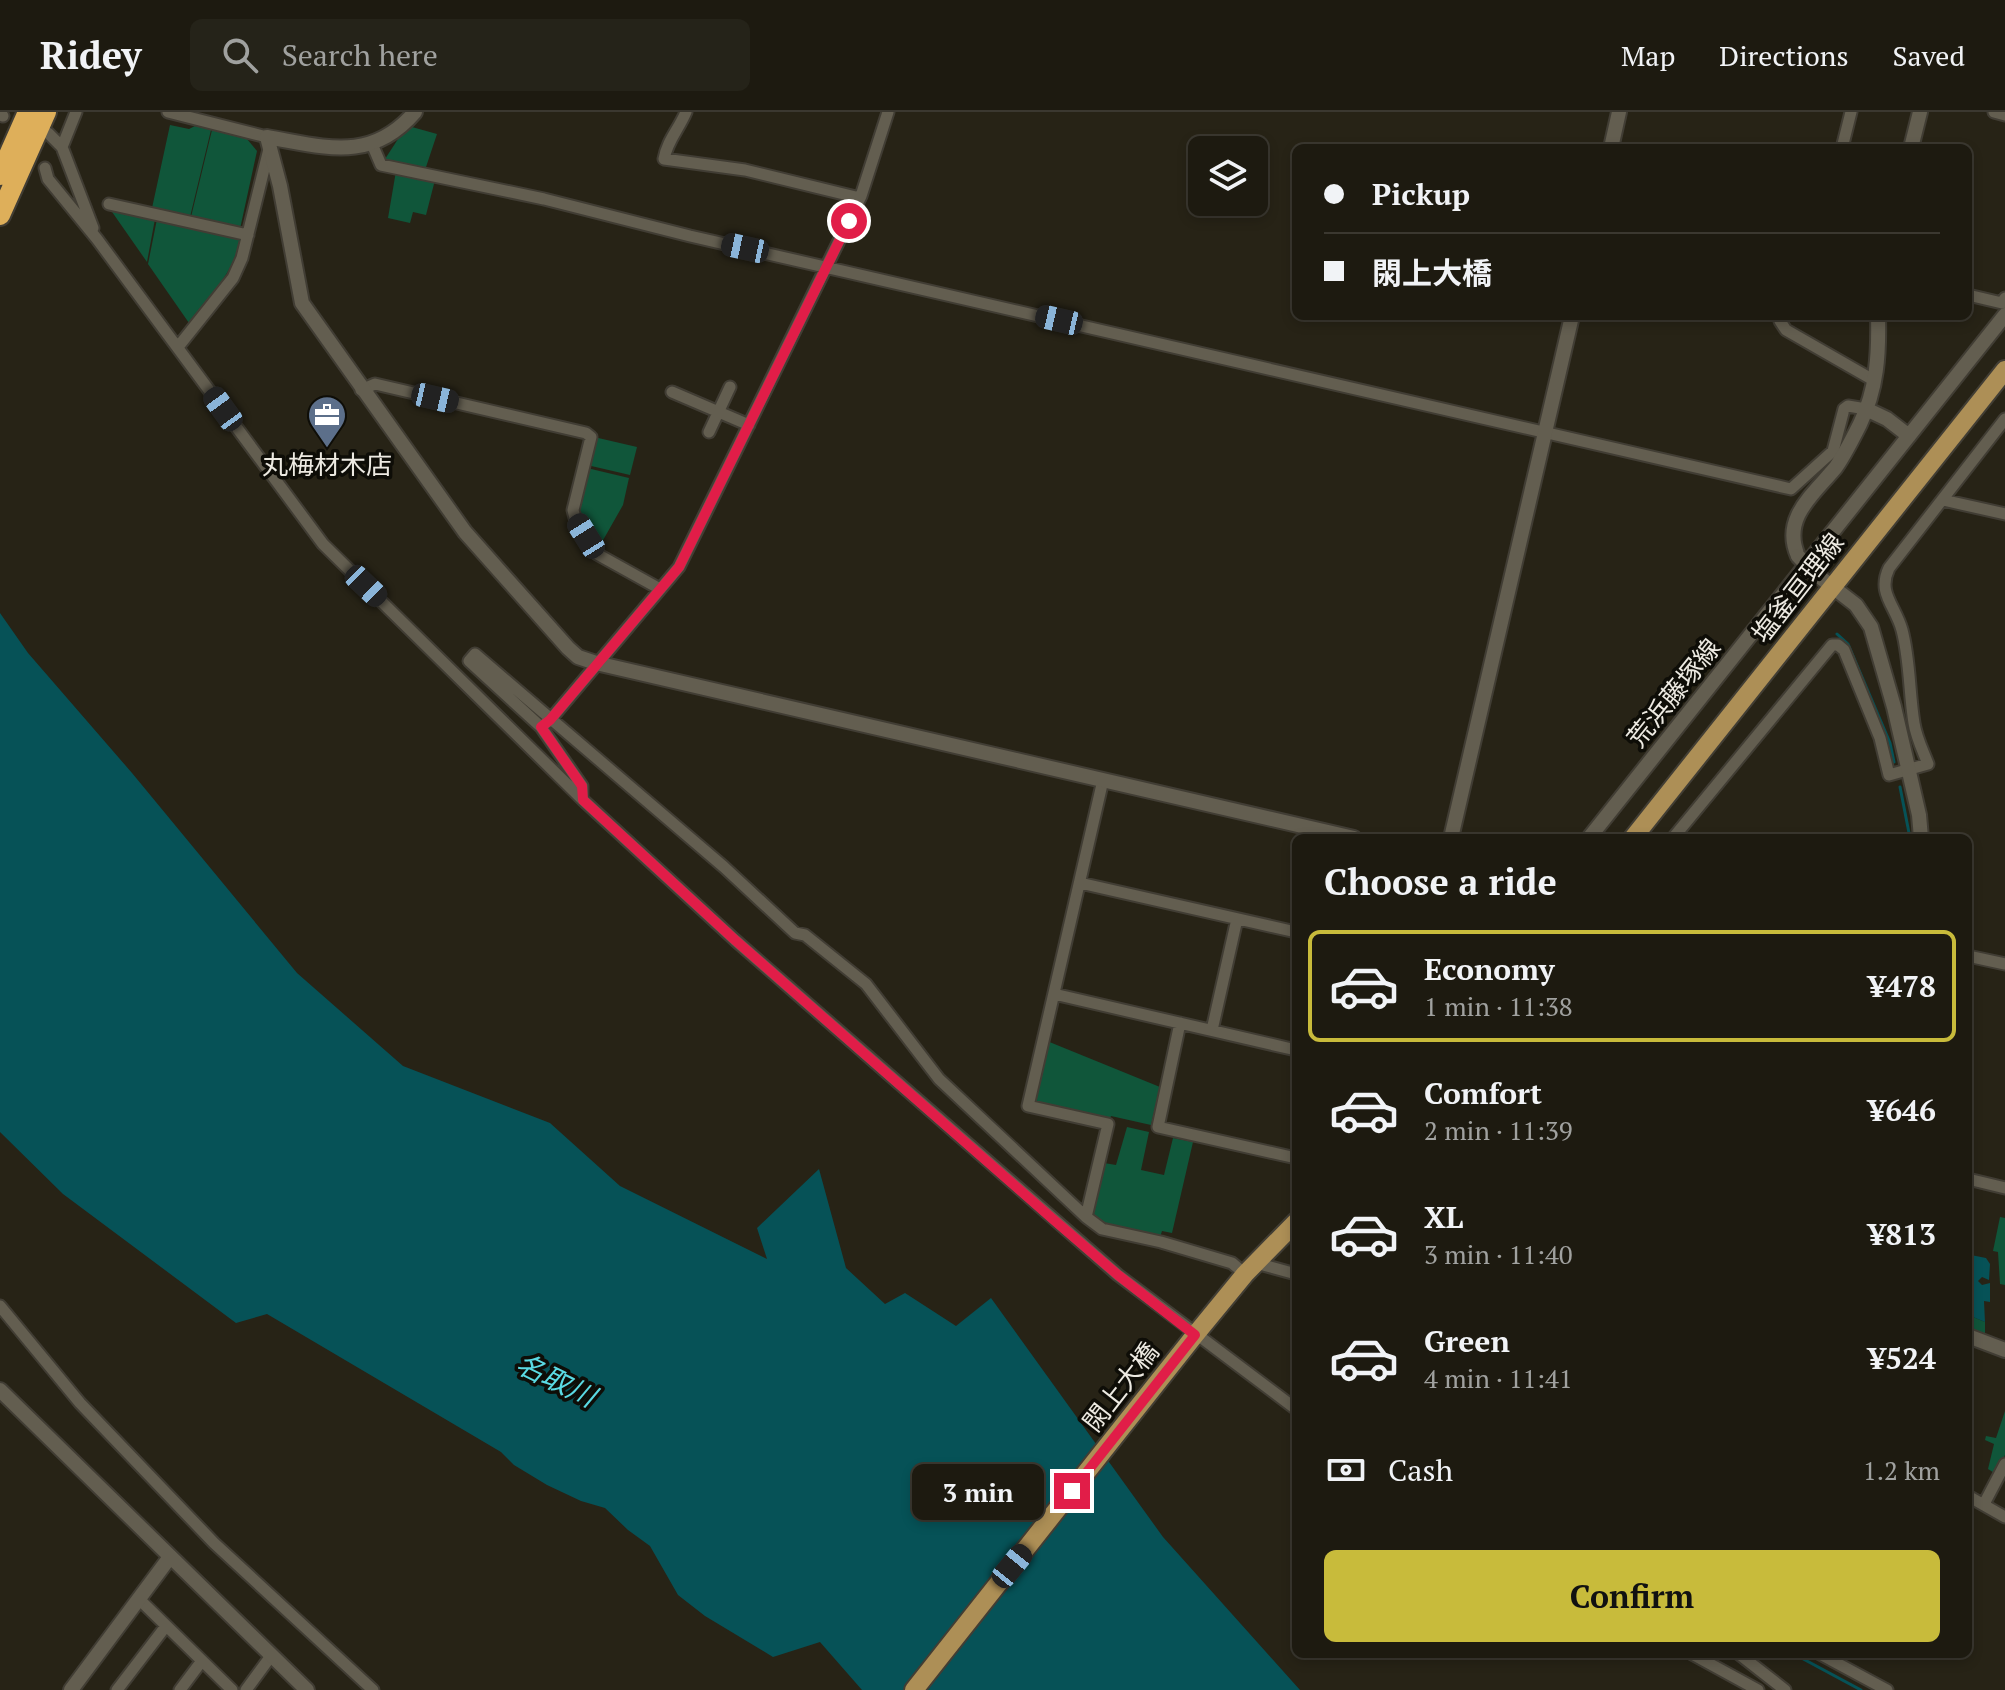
<!DOCTYPE html>
<html lang="en">
<head>
<meta charset="utf-8">
<style>
	body { margin:0; font-family:"PT Serif","Noto Sans JP",serif; background:#252319; color:#f1f3f6; height:100vh; display:flex; flex-direction:column; font-size:30px; white-space:nowrap }
	* { box-sizing:border-box; margin:0 }
	p { font-size:26px; color:#a0a19f }
	.icon { flex:none; width:44px; height:44px; fill:none; stroke:currentColor; stroke-width:2; stroke-linecap:round; stroke-linejoin:round }
	.map { position:relative; flex:1; overflow:hidden }
	.details { position:absolute; left:1292px; top:722px; width:680px; height:824px; display:flex; flex-direction:column; background:#1d1a10; border-radius:12px; box-shadow:0 4px 12px #0003,0 0 0 2px #3b3830 }
	.details>* { flex:none }
	.top-card { position:absolute; left:1292px; top:32px; width:680px; height:176px; border-radius:12px; box-shadow:0 4px 12px #0003,0 0 0 2px #3b3830; display:grid; align-content:center; height:176px; padding:0 32px; background:#1d1a10 }
	.tools { position:absolute; left:1188px; top:24px; display:grid; gap:16px }
	.tools a { display:grid; place-items:center; width:80px; height:80px; border-radius:12px; background:#1d1a10; box-shadow:0 4px 12px #0003,0 0 0 2px #3b3830; font-size:40px }
	.end { position:absolute; width:36px; height:36px; margin:-18px; border:10px solid #e11d48; background:#fff; box-shadow:0 0 0 4px #fff }
	.from { border-radius:50% }
	.bubble { position:absolute; height:56px; border-radius:12px; background:#1d1a10; box-shadow:0 4px 12px #0003,0 0 0 2px #3b3830; font-size:26px; font-weight:700; line-height:56px; text-align:center }
	.car { position:absolute; width:24px; height:48px; margin:-24px -12px; border-radius:10px; box-shadow:0 0 6px 2px #0007; background:linear-gradient(#222 24%,#8ab4d8 0 40%,#222 0 76%,#8ab4d8 0 86%,#222 0) }
	.top-card b { display:flex; align-items:center; gap:28px; height:76px; font-size:30px }
	.top-card b+b { border-top:2px solid #3b3830 }
	.top-card i { width:20px; height:20px; background:#f1f3f6 }
	ul { padding:0; list-style:none }
	li { display:flex; align-items:center; gap:24px; height:112px; margin:0 16px 12px; padding:0 16px; border:4px solid transparent; border-radius:12px }
	li div { flex:1 }
	li b { display:block; font-size:30px }
	li em { font-style:normal; font-weight:700 }
	li.selected { border-color:#c8bb3b }
	li>.icon { width:72px; height:72px; stroke-width:1.5 }
	h2 { padding:0 32px; font-size:36px; line-height:96px }
	.pay { display:flex; align-items:center; gap:20px; height:88px; padding:0 32px; font-size:30px }
	.pay p { margin-inline-start:auto }
	.action { display:flex; gap:16px; margin-top:auto; padding:16px 32px }
	.action a { flex:1; height:92px; border-radius:12px; background:#c8bb3b; color:#111; font-size:32px; font-weight:700; line-height:92px; text-align:center }
	header { display:flex; align-items:center; gap:48px; box-sizing:border-box; height:112px; padding:0 40px; background:#1d1a10; border-bottom:2px solid #3b3830 }
	header strong { font-size:38px }
	nav { display:flex; gap:44px; margin-inline-start:auto; font-size:28px }
	.search { width:560px; height:72px; background:#252319; display:flex; align-items:center; gap:20px; box-sizing:border-box; padding:0 28px; border-radius:12px; color:#a0a19f; font-size:30px }
	.map>svg:first-child { display:block }
	.green { fill:#10563a }
	.water { fill:#065257 }
	.lines { fill:none; stroke-linecap:round; stroke-linejoin:round }
	.stream { stroke:#065257; stroke-width:3 }
	.minor-casing { stroke:#413d34; stroke-width:15 }
	.tertiary-casing { stroke:#413d34; stroke-width:18 }
	.primary-casing { stroke:#413d34; stroke-width:22 }
	.motorway-casing { stroke:#413d34; stroke-width:24 }
	.minor { stroke:#635e50; stroke-width:11 }
	.tertiary { stroke:#635e50; stroke-width:14 }
	.primary { stroke:#ad8f56; stroke-width:18 }
	.motorway { stroke:#deaf5a; stroke-width:20 }
	.tertiary-bridge-casing { stroke:#413d34; stroke-width:18; stroke-linecap:butt }
	.tertiary-bridge { stroke:#635e50; stroke-width:14 }
	.route { stroke:#e11d48; stroke-width:10 }
	.labels { text-anchor:middle; stroke-width:7; stroke-linejoin:round; paint-order:stroke }
	.poi-label { font-size:26px; fill:#edeae2; stroke:#0e0d07 }
	.street-label { font-size:26px; fill:#edeae2; stroke:#0e0d07 }
	.water-label { font-size:28px; font-style:italic; fill:#5adae3; stroke:#0e0d07 }
</style>
</head>
<body>
<header>
<strong>Ridey</strong>
<div class="search"><svg class="icon" aria-label="search" viewBox="0 0 24 24"><circle cx="10" cy="10" r="6"/><path d="M15 15l6 6"/></svg>Search here</div>
<nav><a>Map</a><a>Directions</a><a>Saved</a></nav>
</header>
<div class="map">
<svg width="2005" height="1578" viewBox="0 0 2005 1578">
	<rect width="100%" height="100%" fill="#272316"/>
	<path class="green" d="M170,13l19,4 6,-3 16,4 -21,87 -38,-9z
		M412,15l25,7 -12,36 -40,-11 15,-23z
		M212,18l35,9 10,12 -17,78 -49,-12z
		M396,59l39,9 -9,35 -13,-3 -3,11 -22,-5z
		M110,97l45,10 -8,43z
		M157,107l84,21c-9,34 -31,57 -52,83l-41,-59z
		M594,325l43,10 -7,28 -43,-10z
		M587,356l42,10 -6,27 -25,44c-25,-36 -21,-40 -11,-81z
		M1047,929l113,46 -9,38 -40,-9 -1,3 -77,-17z
		M1127,1015l22,5 -8,38 23,5 9,-37 20,4 -21,91 -10,-2 -2,6 -51,-10 -17,-13 12,-51 12,2z
		M2000,1105l5,1v67l-5,-1 -2,-32 -5,-1z
		M1968,1142l3,1 1,59 1,3 12,5v12l-17,-7z
		M2005,1299v44l-9,19 -8,-5 6,-25 -9,-4 1,-4 10,2z"/>
	<path class="water" d="M0,501l28,40 104,120 165,200 106,93 147,57 70,63 147,73 -10,-31 62,-59 27,99 39,36 20,-11 51,33 35,-28 172,239 137,153h-438l-42,-48 -47,15 -68,-41 -27,-21 -28,-49 -22,-16 -23,-22 -24,-7 -34,-16 -33,-20 -13,-13 -234,-138 -31,9 -173,-129 -63,-62z
		M1971,1143l15,3 4,6 -1,16 -7,-3 -4,4 4,4 8,-2v19l-6,-1 1,21 -12,-5 -1,-3z"/>
	<g class="lines">
		<path class="stream" d="M1837,522l11,10 42,99 4,19
			M1900,675l10,51
			M1794,1542l67,36"/>
		<g class="minor-casing">
			<path id="minor" d="M0,0l3,4
				M168,0l99,25
				M686,0c-7,17 -19,29 -22,47l81,11 115,28
				M1994,0l11,3
				M48,21l14,14 31,81
				M372,32l9,21 163,34 146,37 1101,253 42,-38 11,-42 4,-3 18,3
				M62,35l14,-35
				M1842,36l9,-36
				M45,56l3,11 49,60 226,305 260,256 152,140 383,335 178,134
				M109,92l139,31
				M1968,183l34,8 3,-5
				M1782,204l-2,5 6,9 89,51
				M178,235l55,-69 9,-20 27,-109
				M361,278l14,-6 211,49 5,4 -18,73 2,8 22,36 63,35
				M672,280l77,33
				M709,320l21,-45
				M1943,388l62,14
				M541,615l-72,-66 6,-7 249,213 71,66 10,2 61,49 73,95 147,138
				M1103,668l-75,326 80,18 -22,93 16,12 59,13 71,21 13,11
				M582,687v-13l-41,-59 9,-7 129,-153 182,-371 27,-84
				M1673,726l159,-193h6l6,5 36,88 9,37 39,-11c-5,-13 -12,-27 -14,-41 -5,-31 -4,-63 -12,-93 -7,-25 -25,-37 -13,-62l116,-149
				M1080,771l216,49
				M1968,844l37,8
				M1054,882l242,56
				M1180,911l-22,104 138,31
				M1212,918l25,-111
				M1968,1067l37,9
				M1256,1151l40,11
				M0,1194l80,97 134,140 159,147
				M1968,1384l37,21
				M1984,1392l21,-40
				M140,1488l92,90
				M1692,1542l66,36
				M1739,1542l46,36
				M1820,1542l67,36
				M117,1578l49,-64
				M180,1578l21,-28
				M246,1578l25,-34"/>
		</g>
		<g class="tertiary-casing">
			<path id="tertiary" d="M415,0c-44,51 -89,35 -148,25l13,49 22,117 163,229 103,116 10,9 18,6 758,175
				M1611,36l8,-36
				M1911,36l9,-36
				M1866,297l21,10 22,17
				M1798,444c-17,-38 16,-62 38,-89 9,-13 17,-29 24,-43 17,-35 19,-70 18,-108
				M1812,459l44,34 15,22 23,80 25,108 2,23
				M1451,726l121,-522
				M1589,726l416,-523
				M1968,1224l37,14
				M0,1278l307,300
				M71,1578l99,-133"/>
		</g>
		<g class="primary-casing">
			<path id="primary" d="M1633,726l372,-468
				M914,1578l281,-355 50,-61 51,-52"/>
		</g>
		<g class="motorway-casing">
			<path id="motorway" d="M0,63l28,-63
				M0,103l46,-103"/>
		</g>
		<use href="#minor" class="minor"/>
		<use href="#tertiary" class="tertiary"/>
		<use href="#primary" class="primary"/>
		<use href="#motorway" class="motorway"/>
		<g class="tertiary-bridge-casing">
			<path id="tertiary-bridge" d="M1798,444l14,15"/>
		</g>
		<use href="#tertiary-bridge" class="tertiary-bridge"/>
	</g>
	<g class="lines">
		<path class="route" d="M849,109l-170,346 -129,153 -9,7 41,59 1,14 152,140 319,280 64,55 77,60 -123,156"/>
	</g>
	<defs>
		<g id="office-pin" transform="scale(2)"><path d="M0 17L-7.5 6A9.5 9.5 0 1 1 7.5 6Z" fill="#5c6f8a" stroke="#0e0d07"/><path d="M-6-3h4V-5.5h4V-3h4V5H-6ZM-1-4.5V-3h2v-1.5ZM-6 0V1H6V0Z" fill="#fff"/></g>
	</defs>
	<g fill-rule="evenodd">
		<use href="#office-pin" x="327" y="303"/>
	</g>
	<g class="labels">
		<g class="poi-label">
			<text x="327" y="362">丸梅材木店</text>
		</g>
		<g class="street-label">
			<text transform="translate(1798 476) rotate(-52)" y="9">塩釜亘理線</text>
			<text transform="translate(1674 581) rotate(-51)" y="9">荒浜藤塚線</text>
			<text transform="translate(1121 1275) rotate(-52)" y="9">閖上大橋</text>
		</g>
		<g class="water-label">
			<text transform="translate(556 1268) rotate(26)" y="10">名取川</text>
		</g>
	</g>
</svg>
<div class="tools">
<a><svg class="icon" aria-label="layers" viewBox="0 0 24 24"><path d="M12 4l9 5-9 5-9-5zM3 14l9 5 9-5"/></svg></a>
</div>
<i class="end from" style="left:849px;top:109px"></i>
<i class="end" style="left:1072px;top:1379px"></i>
<div class="bubble" style="left:912px;top:1352px;width:132px">3 min</div>
<i class="car" style="left:745px;top:136px;rotate:282deg"></i>
<i class="car" style="left:1059px;top:208px;rotate:283deg"></i>
<i class="car" style="left:435px;top:286px;rotate:103deg"></i>
<i class="car" style="left:223px;top:297px;rotate:324deg"></i>
<i class="car" style="left:586px;top:424px;rotate:328deg"></i>
<i class="car" style="left:366px;top:474px;rotate:134deg"></i>
<i class="car" style="left:1012px;top:1454px;rotate:39deg"></i>
<div class="top-card">
<b><i class="from"></i>Pickup</b>
<b><i></i>閖上大橋</b>
</div>
<section class="details">
<h2>Choose a ride</h2>
<ul>
<li class="selected"><svg class="icon" aria-label="car" viewBox="0 0 24 24"><path d="M5 17H2v-5l4-1 3-4h7l3 4 3 1v5h-3M9 17h6M6 11h13"/><circle cx="7" cy="17" r="2"/><circle cx="17" cy="17" r="2"/></svg><div><b>Economy</b><p>1 min · 11:38</p></div><em>¥478</em></li>
<li><svg class="icon" aria-label="car" viewBox="0 0 24 24"><path d="M5 17H2v-5l4-1 3-4h7l3 4 3 1v5h-3M9 17h6M6 11h13"/><circle cx="7" cy="17" r="2"/><circle cx="17" cy="17" r="2"/></svg><div><b>Comfort</b><p>2 min · 11:39</p></div><em>¥646</em></li>
<li><svg class="icon" aria-label="car" viewBox="0 0 24 24"><path d="M5 17H2v-5l4-1 3-4h7l3 4 3 1v5h-3M9 17h6M6 11h13"/><circle cx="7" cy="17" r="2"/><circle cx="17" cy="17" r="2"/></svg><div><b>XL</b><p>3 min · 11:40</p></div><em>¥813</em></li>
<li><svg class="icon" aria-label="car" viewBox="0 0 24 24"><path d="M5 17H2v-5l4-1 3-4h7l3 4 3 1v5h-3M9 17h6M6 11h13"/><circle cx="7" cy="17" r="2"/><circle cx="17" cy="17" r="2"/></svg><div><b>Green</b><p>4 min · 11:41</p></div><em>¥524</em></li>
</ul>
<div class="pay"><svg class="icon" aria-label="cash" viewBox="0 0 24 24"><path d="M3 7h18v10H3z"/><circle cx="12" cy="12" r="2"/></svg>Cash<p>1.2 km</p></div>
<div class="action"><a>Confirm</a></div>
</section>
</div>
</body>
</html>
